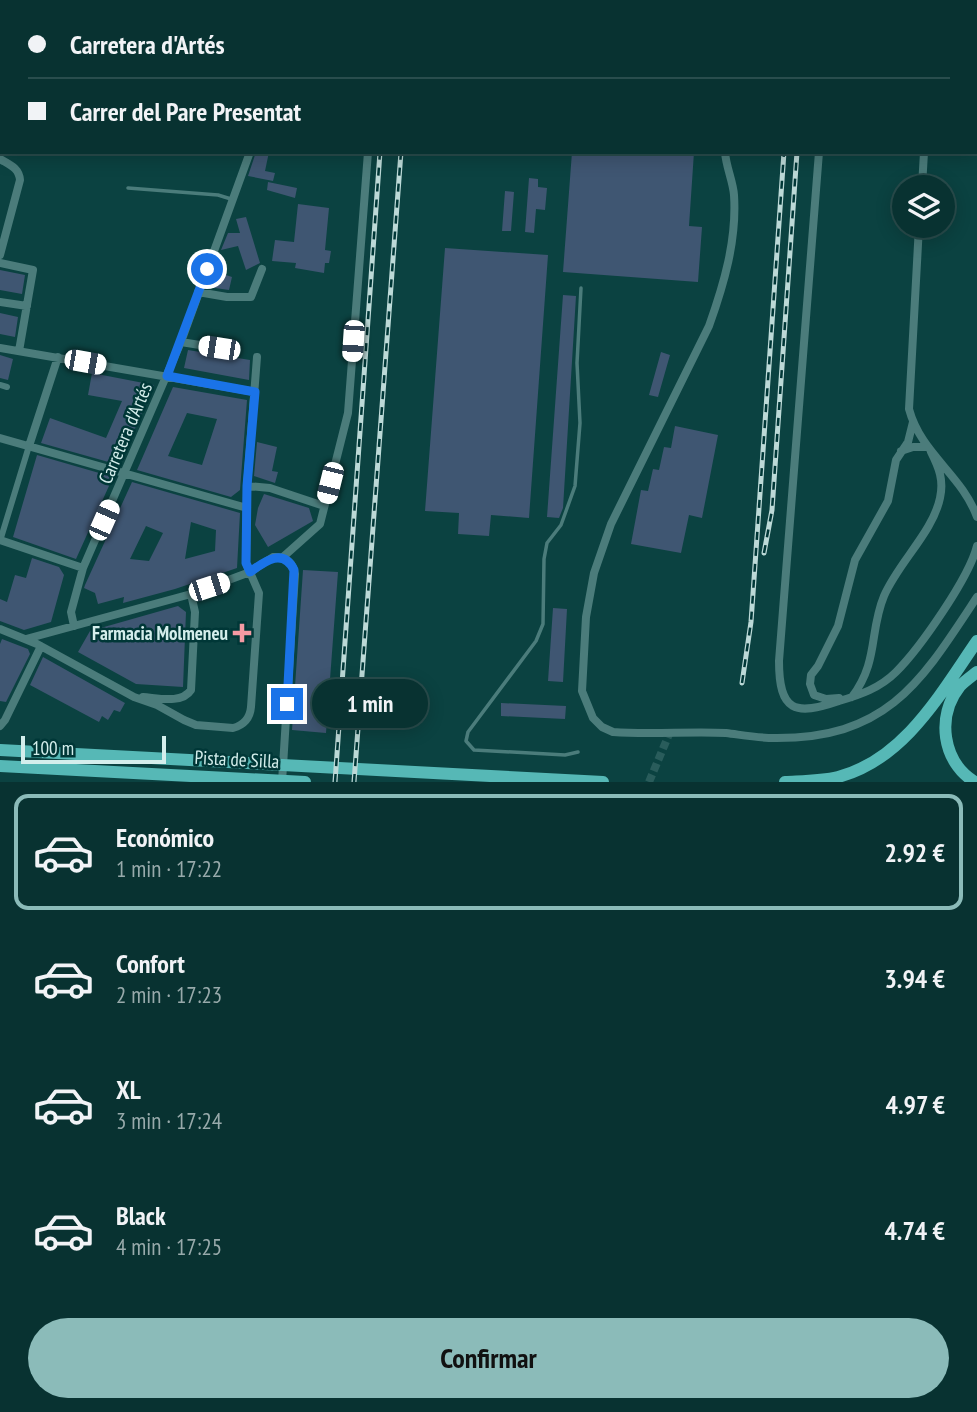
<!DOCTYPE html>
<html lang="es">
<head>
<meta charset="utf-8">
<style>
	body { margin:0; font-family:"PT Sans Narrow",sans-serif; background:#163e3d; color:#f1f3f6; height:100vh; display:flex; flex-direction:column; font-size:26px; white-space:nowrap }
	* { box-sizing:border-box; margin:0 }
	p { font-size:23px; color:#98aaab }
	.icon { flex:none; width:38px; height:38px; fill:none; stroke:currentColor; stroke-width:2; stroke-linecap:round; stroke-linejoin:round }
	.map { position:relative; height:782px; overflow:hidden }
	.sheet { display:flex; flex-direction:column; background:#083231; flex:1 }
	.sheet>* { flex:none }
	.hud { position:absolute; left:0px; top:0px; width:978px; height:154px; box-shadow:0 4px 18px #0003,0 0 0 2px #294d4d; display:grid; align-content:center; height:154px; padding:0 28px; background:#083231 }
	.controls { position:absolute; left:892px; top:175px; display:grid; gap:14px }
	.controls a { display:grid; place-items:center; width:63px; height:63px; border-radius:50%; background:#083231; box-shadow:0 4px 18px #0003,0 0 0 2px #294d4d; font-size:35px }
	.scale { position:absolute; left:21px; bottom:18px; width:145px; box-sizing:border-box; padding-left:7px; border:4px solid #d4eeec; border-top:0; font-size:19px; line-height:24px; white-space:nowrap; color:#d4eeec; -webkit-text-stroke:5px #003737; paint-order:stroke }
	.end { position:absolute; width:32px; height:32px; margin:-16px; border:9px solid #1a73e8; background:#fff; box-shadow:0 0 0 4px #fff }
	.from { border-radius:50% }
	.bubble { position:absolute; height:49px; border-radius:24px; background:#083231; box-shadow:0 4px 18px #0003,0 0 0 2px #294d4d; font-size:23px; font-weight:600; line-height:49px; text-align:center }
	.car { position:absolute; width:21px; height:42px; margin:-21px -10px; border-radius:9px; box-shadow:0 0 5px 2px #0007; background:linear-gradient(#fff 24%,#345 0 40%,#fff 0 76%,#345 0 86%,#fff 0) }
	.hud b { display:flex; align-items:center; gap:24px; height:66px; font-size:26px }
	.hud b+b { border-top:2px solid #294d4d }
	.hud i { width:18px; height:18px; background:#f1f3f6 }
	ul { padding:12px 0 0; list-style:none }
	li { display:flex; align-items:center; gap:21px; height:116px; margin:0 14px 10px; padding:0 14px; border:4px solid transparent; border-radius:14px }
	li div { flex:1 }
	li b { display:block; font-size:26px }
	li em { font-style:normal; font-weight:600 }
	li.current { border-color:#8bbbb9 }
	li>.icon { width:63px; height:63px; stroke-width:1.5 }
	.button { display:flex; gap:14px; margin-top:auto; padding:14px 28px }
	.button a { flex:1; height:80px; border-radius:42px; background:#8bbbb9; color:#111; font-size:28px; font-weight:600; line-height:80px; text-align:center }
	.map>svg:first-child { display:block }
	.building { fill:#3f5672; fill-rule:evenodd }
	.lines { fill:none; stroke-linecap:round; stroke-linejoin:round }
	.minor-tunnel { stroke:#295c5b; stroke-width:8; stroke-dasharray:8 4; stroke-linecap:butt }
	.service { stroke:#4b7c7b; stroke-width:3.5 }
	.pedestrian { stroke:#4b7c7b; stroke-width:6 }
	.minor { stroke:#4b7c7b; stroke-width:8 }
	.trunk { stroke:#56b8b6; stroke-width:12 }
	.rail-casing { stroke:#bcd9d7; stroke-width:5 }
	.rail { stroke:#003737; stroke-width:2.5; stroke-dasharray:8; stroke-linecap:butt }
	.route { stroke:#1a73e8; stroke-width:9 }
	.poi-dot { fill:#f49aa3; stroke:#003737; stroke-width:2.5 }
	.labels { text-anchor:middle; stroke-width:5; stroke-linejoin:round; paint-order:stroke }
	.street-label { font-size:19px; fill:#d4eeec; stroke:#003737 }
	.poi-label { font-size:19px; font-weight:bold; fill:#d4eeec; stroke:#003737; text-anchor:end }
</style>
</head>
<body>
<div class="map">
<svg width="977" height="782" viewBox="0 0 977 782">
	<rect width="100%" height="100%" fill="#0b4241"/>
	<path class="building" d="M256,152h13l-4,19 10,2 -2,8 -25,-5z
		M572,152h122l-5,74 13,1 -4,55 -135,-10z
		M529,178l9,1v8l9,1 -2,22 -9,-1 -2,24 -9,-1z
		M268,182l29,6 -2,10 -28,-8z
		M505,191l9,1 -3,39h-9z
		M298,204l31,4 -4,42 6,1 -2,12h-4l-1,10 -29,-5 1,-5 -24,-2 3,-21 19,2z
		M246,217l14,46 -14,7 -8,-24 -17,4 7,-17h12l-4,-14z
		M445,248l103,7 -19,263 -38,-3 -2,21 -31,-2 1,-21 -34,-2z
		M0,270l25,5 -3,19 -22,-4z
		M213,273l7,2v-2l12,4 -3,13 -21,-3z
		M563,295l13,1 -13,212 -4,10 -12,-1z
		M0,313l18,4 -3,20 -15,-3z
		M188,350l62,10 -1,20 -65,-12z
		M661,352l9,3 -12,42 -9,-2z
		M0,355l13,4 -5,21 -8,-2z
		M92,373l62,12 -35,80 -78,-22 9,-25 56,20 16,-37 -34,-6z
		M173,387l74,13 -7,90 -9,7 -94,-27zM187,413l30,6 -15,46 -34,-9z
		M675,426l43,9 -16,83 -13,-3 -8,38 -50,-9 10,-54 7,1 5,-22 6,1 5,-23 7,1z
		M257,442l20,5 -5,24 6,1 -3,11 -21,-7z
		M37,455l76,22 -37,82 -63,-22z
		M132,482l108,31 -3,55 -62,21 -52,14 1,-6 -26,7 -3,-11 -11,-5 1,-3zM191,522l25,8 -1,21 -30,8zM146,526l17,7 -14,28 -19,-2z
		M264,494l45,14 4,13 -45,26 -13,-22 3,-17z
		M32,558l27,9 5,8 -13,47 -27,8 -24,-9v-22l7,3 8,-27 11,3z
		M303,570l35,2 -12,161 -34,-3z
		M178,606l8,6 -3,75 -47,-3 -58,-32 12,-21z
		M553,608l14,1 -4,73 -15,-1z
		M2,639l26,10 2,5 -24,48 -6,-1v-57z
		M43,657l82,46 -5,9 -6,-2 -6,10 -6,-4 -3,6 -69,-37z
		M501,703l65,3 -1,13 -64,-3z"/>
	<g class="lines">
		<path class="minor-tunnel" d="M649,782l21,-50"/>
		<path class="service" d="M128,188l90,7 13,4
			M578,752l-13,3 -91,-5 -8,-9 2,-9 68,-91 7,-17 1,-65 3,-16 14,-18 14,-39 5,-63 -3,-60 4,-75"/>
		<path class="pedestrian" d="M0,385l7,2
			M0,541l29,-95"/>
		<path class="minor" d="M181,0l3,2
			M379,2v-2
			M734,2l1,-2
			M830,2v-2
			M935,2v-2
			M725,152c1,15 8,29 9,43 3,45 -10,89 -25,131l-98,198 -17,49 -8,44 -4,74 11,27 9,9 11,5c38,3 76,-1 113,1 16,2 32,5 48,5 114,1 147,-56 203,-141
			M819,152l-40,509c0,51 16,55 60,40 21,-6 41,-13 57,-29 24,-24 73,-94 81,-126
			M0,159c10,6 19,9 20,21l-20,75
			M922,187l2,-35
			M919,226l-10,183c12,45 53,66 68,108
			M0,263l33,7 -14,81
			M198,292l29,5h24l11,-28
			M0,302l27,4
			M181,342l56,9
			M0,348l255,44
			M0,438l247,70
			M29,446l29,-89
			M901,451l12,-4h15
			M247,486l23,2 54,18
			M0,540l83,28
			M283,557l37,-33 28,-111 20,-261
			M74,626l-3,-14 12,-44 98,-226 69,-190
			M0,629l37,15 97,53 23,8 27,15 12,5 37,3c11,-3 17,-10 18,-21l8,-114 -13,-30 1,-77 10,-129
			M26,639l165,-45 59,-22 23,-15c12,-1 20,5 22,17l-13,208
			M143,697c15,1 39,7 48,-7l4,-78 -4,-18
			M852,697c27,-36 17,-65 32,-101 14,-33 49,-64 56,-98 4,-18 -1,-30 -9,-46
			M839,698l-13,1 -12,-4 -4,-11 1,-9 7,-9 20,-40 17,-66 33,-59 8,-41 12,-18 5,-20
			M0,726l5,-6 36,-74"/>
		<path class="trunk" d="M0,750l603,32
			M0,766l305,16
			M785,782c17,-1 36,-1 53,-5 66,-17 103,-84 139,-136
			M975,782c-33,-20 -39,-66 -15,-96 5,-5 12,-10 17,-14"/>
		<g class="rail-casing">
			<path id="rail" d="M396,2l1,-2
				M789,2v-2
				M801,2v-2
				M764,553l8,-43 25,-358
				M742,683l9,-61 33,-470
				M335,782l45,-630
				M354,782l47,-630"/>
		</g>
		<use href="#rail" class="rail"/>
	</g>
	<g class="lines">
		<path class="route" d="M207,269l-40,107 88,16 -8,94 -1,77 4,9c14,-10 33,-25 44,-2l-7,134"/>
	</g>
	<path class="poi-dot" d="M238.5 622.5h7v7h7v7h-7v7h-7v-7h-7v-7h7z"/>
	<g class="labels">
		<g class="street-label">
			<text transform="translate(125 433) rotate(-67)" y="7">Carretera d'Artés</text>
			<text transform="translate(237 759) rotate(3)" y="7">Pista de Silla</text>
		</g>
		<g class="poi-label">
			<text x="228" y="640">Farmacia Molmeneu</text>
		</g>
	</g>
</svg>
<div class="controls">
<a><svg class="icon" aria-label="layers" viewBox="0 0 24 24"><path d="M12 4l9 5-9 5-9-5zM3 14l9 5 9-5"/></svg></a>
</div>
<div class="scale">100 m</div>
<i class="end from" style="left:207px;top:269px"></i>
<i class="end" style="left:287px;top:704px"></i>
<div class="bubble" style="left:312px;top:679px;width:116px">1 min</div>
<i class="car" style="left:353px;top:341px;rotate:184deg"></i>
<i class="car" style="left:219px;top:348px;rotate:279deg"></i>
<i class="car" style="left:85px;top:362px;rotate:100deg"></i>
<i class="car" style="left:330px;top:483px;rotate:194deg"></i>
<i class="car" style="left:104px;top:520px;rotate:24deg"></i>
<i class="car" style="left:209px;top:587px;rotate:72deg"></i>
<div class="hud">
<b><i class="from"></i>Carretera d'Artés</b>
<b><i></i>Carrer del Pare Presentat</b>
</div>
</div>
<section class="sheet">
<ul>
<li class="current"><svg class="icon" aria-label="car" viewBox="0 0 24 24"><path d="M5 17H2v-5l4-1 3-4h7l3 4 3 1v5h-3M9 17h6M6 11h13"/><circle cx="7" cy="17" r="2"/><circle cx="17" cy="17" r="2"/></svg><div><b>Económico</b><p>1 min · 17:22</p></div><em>2.92 €</em></li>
<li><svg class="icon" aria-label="car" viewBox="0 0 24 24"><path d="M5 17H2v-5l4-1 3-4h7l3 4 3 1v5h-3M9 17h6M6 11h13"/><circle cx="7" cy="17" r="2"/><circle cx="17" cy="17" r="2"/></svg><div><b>Confort</b><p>2 min · 17:23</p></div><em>3.94 €</em></li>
<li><svg class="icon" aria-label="car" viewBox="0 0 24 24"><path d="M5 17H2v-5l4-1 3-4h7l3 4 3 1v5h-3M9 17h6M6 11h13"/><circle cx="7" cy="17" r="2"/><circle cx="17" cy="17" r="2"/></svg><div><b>XL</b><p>3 min · 17:24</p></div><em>4.97 €</em></li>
<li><svg class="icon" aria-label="car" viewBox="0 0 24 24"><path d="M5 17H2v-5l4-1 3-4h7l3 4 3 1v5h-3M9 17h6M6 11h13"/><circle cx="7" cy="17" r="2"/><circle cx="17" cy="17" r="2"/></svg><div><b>Black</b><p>4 min · 17:25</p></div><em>4.74 €</em></li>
</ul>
<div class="button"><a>Confirmar</a></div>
</section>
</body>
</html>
